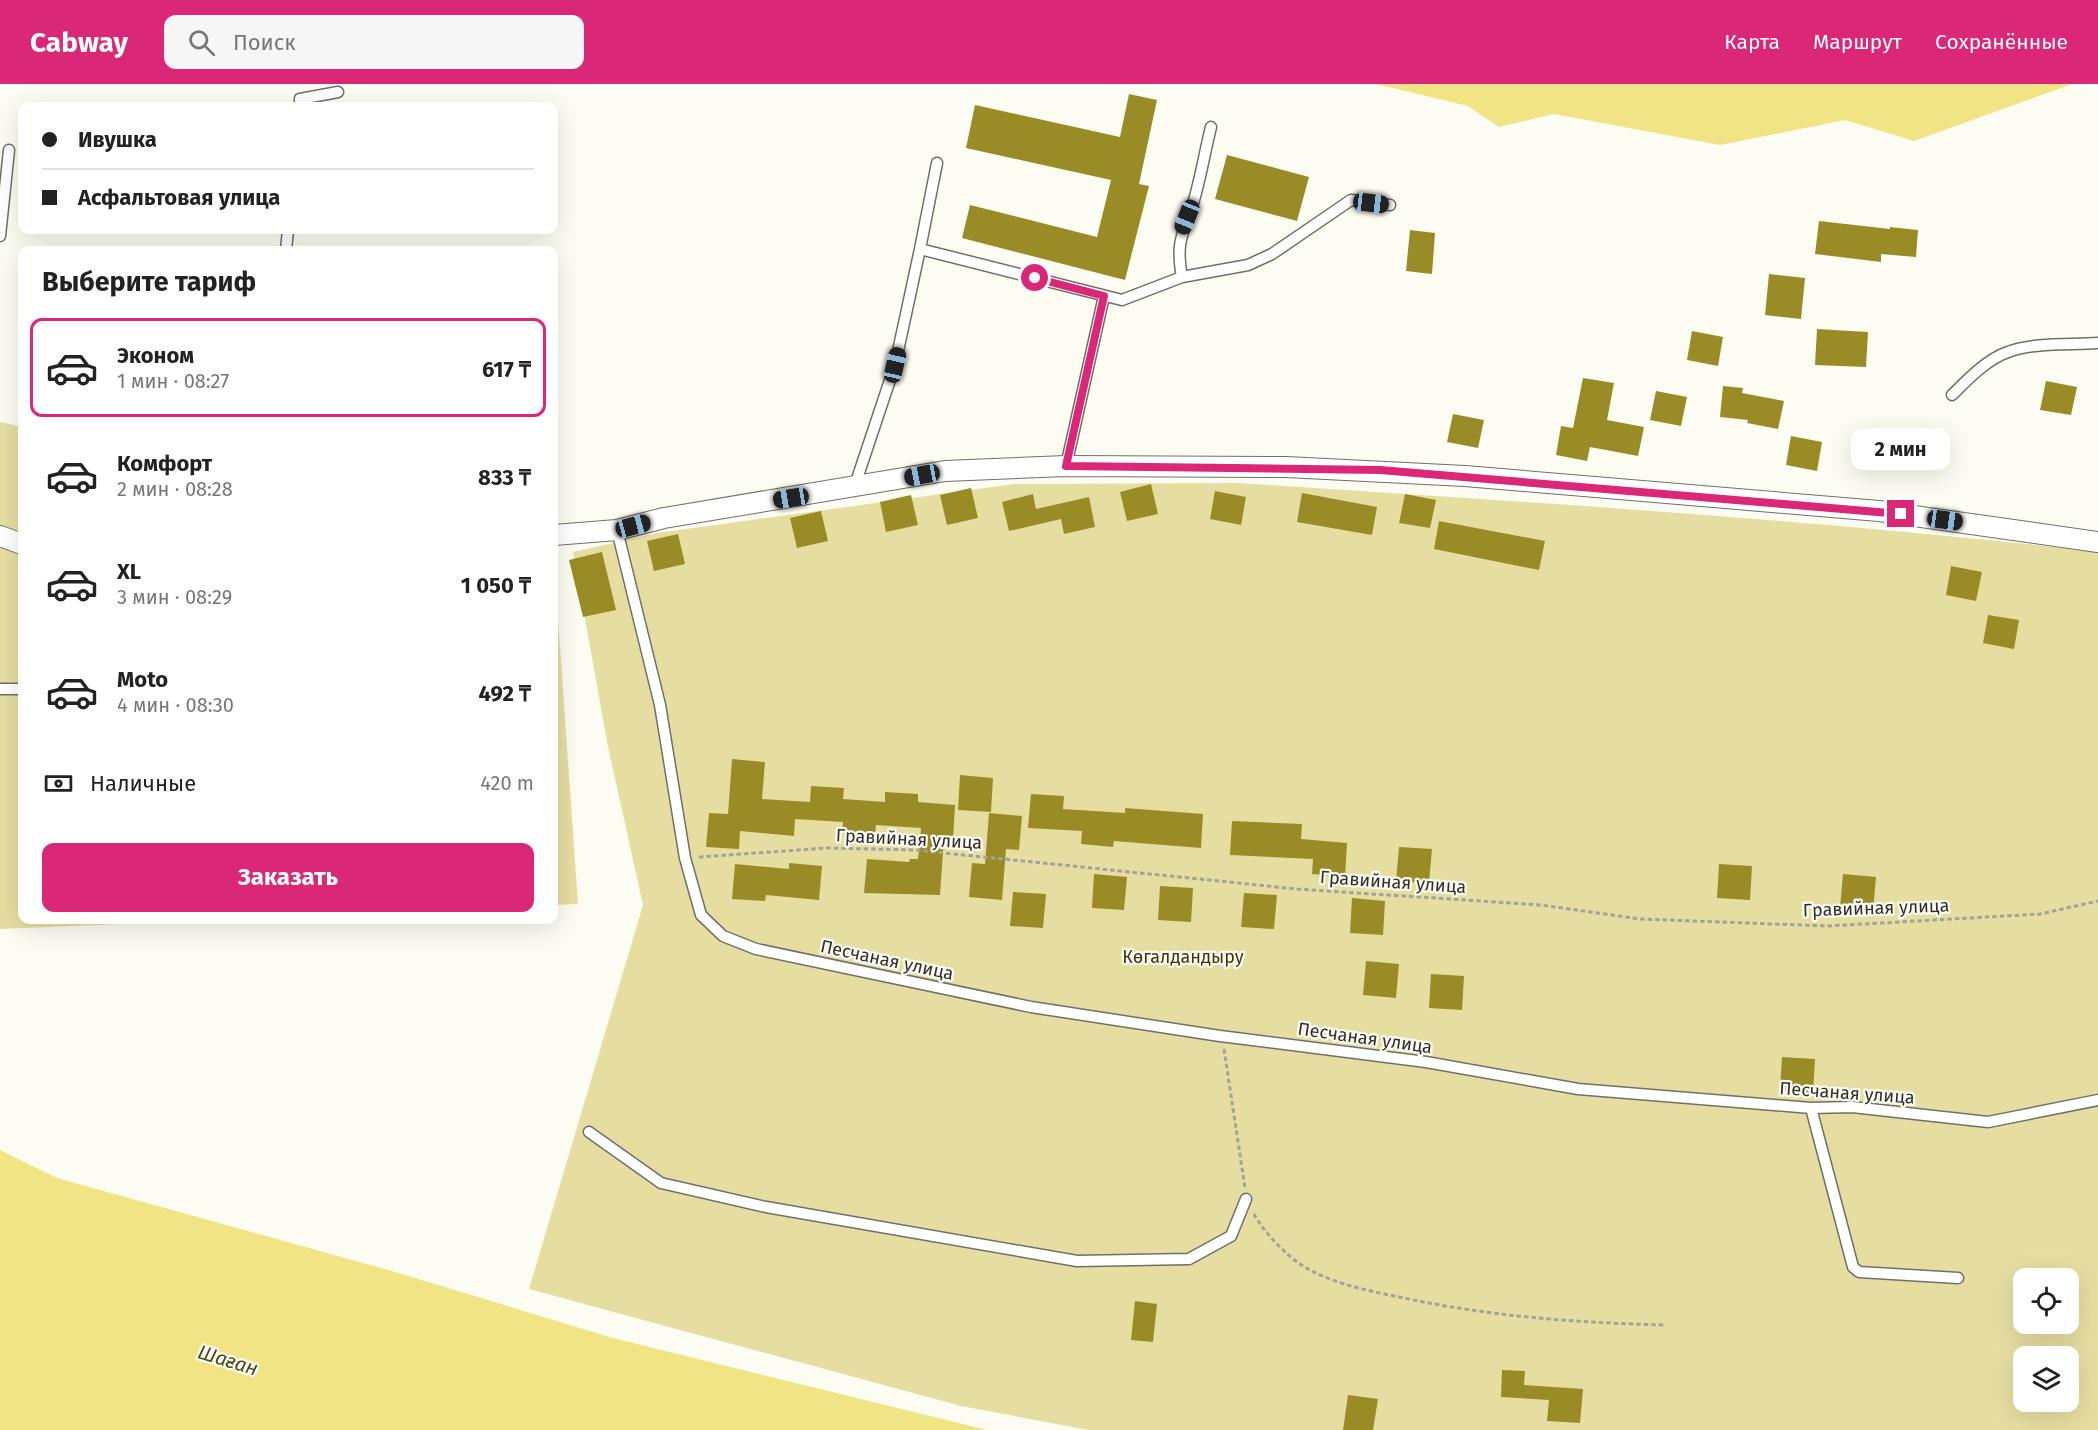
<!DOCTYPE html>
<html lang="ru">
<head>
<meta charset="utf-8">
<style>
	body { margin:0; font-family:"Fira Sans",sans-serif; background:#f6f6f6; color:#222; height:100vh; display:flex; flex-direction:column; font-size:22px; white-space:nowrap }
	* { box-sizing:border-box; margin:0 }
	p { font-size:20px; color:#767676 }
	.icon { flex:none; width:33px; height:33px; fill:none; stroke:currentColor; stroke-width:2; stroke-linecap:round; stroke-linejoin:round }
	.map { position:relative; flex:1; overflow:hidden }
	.sheet { position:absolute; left:18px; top:162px; width:540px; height:678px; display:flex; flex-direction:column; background:#fff; border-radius:12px; box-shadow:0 6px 24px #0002 }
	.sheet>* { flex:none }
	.hud { position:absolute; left:18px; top:18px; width:540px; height:132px; border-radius:12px; box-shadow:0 6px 24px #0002; display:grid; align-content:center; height:132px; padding:0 24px; background:#fff }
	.controls { position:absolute; left:2013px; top:1184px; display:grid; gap:12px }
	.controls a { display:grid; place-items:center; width:66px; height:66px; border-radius:12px; background:#fff; box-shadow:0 6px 24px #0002; font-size:30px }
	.end { position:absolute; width:27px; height:27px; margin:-14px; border:8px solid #db2777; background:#fff; box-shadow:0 0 0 3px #fff }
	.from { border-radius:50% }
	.bubble { position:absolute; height:42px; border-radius:12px; background:#fff; box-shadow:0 6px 24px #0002; font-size:20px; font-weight:700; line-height:42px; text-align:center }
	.car { position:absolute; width:18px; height:36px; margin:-18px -9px; border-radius:8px; box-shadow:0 0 4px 2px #0007; background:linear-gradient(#222 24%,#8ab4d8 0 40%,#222 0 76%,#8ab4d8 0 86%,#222 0) }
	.hud b { display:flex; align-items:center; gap:21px; height:57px; font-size:22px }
	.hud b+b { border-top:2px solid #e0e0e0 }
	.hud i { width:15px; height:15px; background:#222 }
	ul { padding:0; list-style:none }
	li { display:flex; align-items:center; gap:18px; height:99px; margin:0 12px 9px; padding:0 12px; border:3px solid transparent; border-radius:12px }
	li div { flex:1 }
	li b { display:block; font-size:22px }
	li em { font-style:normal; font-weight:700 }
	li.on { border-color:#db2777 }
	li>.icon { width:54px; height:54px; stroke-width:1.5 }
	h2 { padding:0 24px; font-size:27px; line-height:72px }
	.pay { display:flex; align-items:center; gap:15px; height:66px; padding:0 24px; font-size:22px }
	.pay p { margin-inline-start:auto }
	.action { display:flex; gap:12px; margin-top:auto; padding:12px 24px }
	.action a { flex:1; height:69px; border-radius:12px; background:#db2777; color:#fff; font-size:24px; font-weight:700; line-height:69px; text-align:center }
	header { display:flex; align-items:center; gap:36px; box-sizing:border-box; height:84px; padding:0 30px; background:#db2777; color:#fff }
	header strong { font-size:28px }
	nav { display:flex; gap:33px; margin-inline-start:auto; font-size:21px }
	.search { width:420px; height:54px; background:#f6f6f6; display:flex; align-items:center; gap:15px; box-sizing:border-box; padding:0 21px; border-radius:12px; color:#767676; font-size:22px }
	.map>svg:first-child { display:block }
	.green { fill:#e6dea1; fill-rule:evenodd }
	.water { fill:#f1e484 }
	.building { fill:#998c27 }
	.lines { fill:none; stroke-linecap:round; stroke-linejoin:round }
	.service-casing { stroke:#707068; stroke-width:13 }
	.minor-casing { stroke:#707068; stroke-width:22 }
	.path { stroke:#a2a19a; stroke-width:3; stroke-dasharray:4.5 3; stroke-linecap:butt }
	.service { stroke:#fff; stroke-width:10 }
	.minor { stroke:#fff; stroke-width:20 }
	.route { stroke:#db2777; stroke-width:8 }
	.labels { text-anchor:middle; stroke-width:4.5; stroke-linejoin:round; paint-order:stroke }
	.street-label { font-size:18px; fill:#2f2e2b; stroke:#fdfcf3 }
	.park-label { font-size:18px; fill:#3d370e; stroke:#fdfcf3 }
	.water-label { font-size:20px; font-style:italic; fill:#4b451d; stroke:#fdfcf3 }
</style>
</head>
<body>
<header>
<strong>Cabway</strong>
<div class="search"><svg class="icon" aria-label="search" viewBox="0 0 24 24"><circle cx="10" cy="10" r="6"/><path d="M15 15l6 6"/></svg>Поиск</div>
<nav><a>Карта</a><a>Маршрут</a><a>Сохранённые</a></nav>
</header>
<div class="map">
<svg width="2098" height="1346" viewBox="0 0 2098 1346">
	<rect width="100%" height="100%" fill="#fdfcf3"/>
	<path class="green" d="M0,338l22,5v493h198l-220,9z
		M1239,399c287,19 574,36 859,69v878h-1010l-127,-24 -432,-117 114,-384 -35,-158 -35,-195 84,-19 357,-49zM2024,1194h44v45h-44zM2024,1272h44v45h-44z
		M554,477l24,343 -24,1z"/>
	<path class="water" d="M1376,0h696l-158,57 -69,-21 -125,25 -166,-31 -55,13 -31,-21z
		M0,1066l57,28 335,93 221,67 374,92h-987z"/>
	<path class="building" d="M1129,10l28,6 -18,84 10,2 -24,94 -163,-42 8,-33 127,32 14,-57 -145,-32 9,-43 145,32z
		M1227,71l82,22 -12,44 -82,-22z
		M1819,137l71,8v-2l28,3 -2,27 -35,-3v8l-66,-8z
		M1410,146l25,3 -3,41 -26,-3z
		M1769,190l36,4 -4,41 -36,-4z
		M1817,245l51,3 -2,35 -51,-2z
		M1692,247l31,6 -5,29 -31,-6z
		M1583,294l31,5 -7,37 37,7 -6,29 -48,-9 -3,14 -31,-6 5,-29 12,2z
		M2046,297l31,6 -6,28 -31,-5z
		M1723,302l20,2 -1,5 42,8 -6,28 -31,-6 1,-3 -28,-3z
		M1656,307l31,6 -6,29 -31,-6z
		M1453,330l31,6 -6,28 -31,-6z
		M1791,352l31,6 -5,29 -31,-6z
		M1151,400l7,30 -31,7 -7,-29z
		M971,404l7,30 -31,7 -7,-30z
		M1215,407l31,6 -5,28 -31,-6z
		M1302,409l75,14 -5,28 -75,-13z
		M1033,410l3,15 53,-12 6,30 -31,7 -3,-15 -52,12 -7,-29z
		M1405,410l31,6 -6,28 -31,-5z
		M911,411l7,30 -32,7 -6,-30z
		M821,427l7,30 -31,7 -7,-30z
		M1439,437l106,20 -6,29 -105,-21z
		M678,450l7,30 -31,7 -7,-30z
		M602,468l14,58 -33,7 -14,-57z
		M1951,482l31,6 -6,29 -30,-6z
		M1988,531l31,5 -5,29 -31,-6z
		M732,675l33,3 -3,37 48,3 1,-16 33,2 -1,11 42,3v-10l33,2v8l37,3 -2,34 -9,-1 -4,57 -76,-2 3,-34 42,3 1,-3h8l3,-31 -45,-3 -1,10 -33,-2 1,-11 -48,-3 -1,17 -54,-5 -1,18 -33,-2 3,-34 19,1z
		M960,691l33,3 -2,34 -33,-2z
		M1031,710l33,2 -1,13 62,4v-5l78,6 -2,34 -87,-7 -1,6 -32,-3 1,-13 -54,-3z
		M989,729l33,3 -3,34 -13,-1 -4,51 -33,-3 3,-34 13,1z
		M1232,737l70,3 -1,15 46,4 -2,34 -33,-3 1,-15 -83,-4z
		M1399,763l33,2 -3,34 -33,-2z
		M789,779l33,3 -3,34 -53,-5 -1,6 -33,-2 3,-35 54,5z
		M1719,780l33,2 -2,34 -33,-2z
		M1094,790l33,3 -3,33 -32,-2z
		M1843,790l33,3 -3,34 -33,-3z
		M1160,802l33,2 -2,34 -33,-2z
		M1013,808l33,2 -3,34 -33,-2z
		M1244,809l33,2 -3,34 -33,-2z
		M1352,814l33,3 -2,34 -33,-2z
		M1366,877l33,3 -3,34 -33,-3z
		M1431,890l33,2 -2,34 -33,-2z
		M1782,973l33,2 -2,34 -33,-3z
		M1135,1217l22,3 -4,38 -22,-2z
		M1502,1286l23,1 -1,14 59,4 -3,34 -33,-2 2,-21 -48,-3z
		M1348,1311l30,4 -5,31h-30z"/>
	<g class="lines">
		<g class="service-casing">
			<path id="service" d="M300,22v-7l38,-7
				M0,152l9,-86
				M920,165l17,-86
				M286,166l2,-20
				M1182,193c-7,-38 2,-43 12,-77 7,-24 11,-49 17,-73
				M1952,311c15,-15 35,-36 56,-43 27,-10 61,-7 90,-9
				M1066,382l38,-170
				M854,404l41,-123 25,-116 202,51 60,-23 66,-12 24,-11 79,-54 39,5
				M617,446l43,175 25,153 16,57 22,21 33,13 275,58 189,29 206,26 152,27 233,19 41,-1 136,15 110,-22
				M0,605h22
				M1811,1024l42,159 6,5 99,6
				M589,1048l72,51 105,24 311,54 112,-2 42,-23 15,-37"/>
		</g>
		<g class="minor-casing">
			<path id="minor" d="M554,451l63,-5 47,-12 281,-47 121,-5 220,1 179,9 414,35 219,31
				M0,452l22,8"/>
		</g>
		<path class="path" d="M699,773l128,-9 88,2 382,39 244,16 99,14 188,7 212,-12 58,-13
			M1224,965l21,139
			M1254,1130c9,17 30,39 46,50 29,19 65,26 99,33 88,19 177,26 267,28"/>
		<use href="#service" class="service"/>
		<use href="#minor" class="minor"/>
	</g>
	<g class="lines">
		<path class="route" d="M1035,194l69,18 -38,170 314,4 521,44"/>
	</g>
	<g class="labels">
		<g class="street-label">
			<text transform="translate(909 755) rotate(3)" y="6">Гравийная улица</text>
			<text transform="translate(1393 798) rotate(4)" y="6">Гравийная улица</text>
			<text transform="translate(1876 824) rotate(-2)" y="6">Гравийная улица</text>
			<text transform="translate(887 876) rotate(12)" y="6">Песчаная улица</text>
			<text transform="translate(1365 954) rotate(8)" y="6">Песчаная улица</text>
			<text transform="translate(1847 1009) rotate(4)" y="6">Песчаная улица</text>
		</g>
		<g class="park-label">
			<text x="1183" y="879">Көгалдандыру</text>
		</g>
		<g class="water-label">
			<text transform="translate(228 1276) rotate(17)" y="7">Шаған</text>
		</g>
	</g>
</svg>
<div class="controls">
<a><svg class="icon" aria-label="locate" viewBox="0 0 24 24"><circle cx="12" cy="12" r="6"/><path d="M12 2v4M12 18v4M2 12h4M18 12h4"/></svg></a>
<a><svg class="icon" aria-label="layers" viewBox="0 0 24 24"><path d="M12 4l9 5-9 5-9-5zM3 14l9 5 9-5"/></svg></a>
</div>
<i class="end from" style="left:1035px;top:194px"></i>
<i class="end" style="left:1901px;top:430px"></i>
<div class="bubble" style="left:1851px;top:344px;width:99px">2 мин</div>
<i class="car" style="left:1371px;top:119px;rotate:97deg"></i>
<i class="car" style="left:1187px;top:133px;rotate:202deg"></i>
<i class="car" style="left:895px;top:281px;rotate:13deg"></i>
<i class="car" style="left:922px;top:391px;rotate:259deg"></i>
<i class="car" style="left:791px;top:414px;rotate:261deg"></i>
<i class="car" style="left:1945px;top:436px;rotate:98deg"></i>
<i class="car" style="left:633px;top:442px;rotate:75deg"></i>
<div class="hud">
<b><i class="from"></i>Ивушка</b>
<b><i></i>Асфальтовая улица</b>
</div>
<section class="sheet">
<h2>Выберите тариф</h2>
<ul>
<li class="on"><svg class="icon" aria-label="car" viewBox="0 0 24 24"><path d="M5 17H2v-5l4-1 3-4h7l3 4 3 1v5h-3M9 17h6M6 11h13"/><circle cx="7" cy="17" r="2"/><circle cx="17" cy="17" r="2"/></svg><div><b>Эконом</b><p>1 мин · 08:27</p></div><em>617 ₸</em></li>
<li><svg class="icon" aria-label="car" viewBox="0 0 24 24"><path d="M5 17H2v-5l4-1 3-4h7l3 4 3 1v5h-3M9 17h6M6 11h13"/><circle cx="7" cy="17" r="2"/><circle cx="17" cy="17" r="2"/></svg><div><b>Комфорт</b><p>2 мин · 08:28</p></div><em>833 ₸</em></li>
<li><svg class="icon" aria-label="car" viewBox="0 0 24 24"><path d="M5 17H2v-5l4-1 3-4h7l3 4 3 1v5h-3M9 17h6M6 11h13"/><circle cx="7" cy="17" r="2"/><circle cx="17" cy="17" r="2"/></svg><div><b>XL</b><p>3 мин · 08:29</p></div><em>1 050 ₸</em></li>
<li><svg class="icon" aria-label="car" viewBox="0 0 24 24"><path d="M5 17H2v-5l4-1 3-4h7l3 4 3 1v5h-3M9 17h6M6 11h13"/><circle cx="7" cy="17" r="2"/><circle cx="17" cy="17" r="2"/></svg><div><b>Moto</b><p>4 мин · 08:30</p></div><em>492 ₸</em></li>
</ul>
<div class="pay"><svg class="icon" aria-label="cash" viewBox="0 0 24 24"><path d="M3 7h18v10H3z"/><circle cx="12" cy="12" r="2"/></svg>Наличные<p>420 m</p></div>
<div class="action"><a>Заказать</a></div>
</section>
</div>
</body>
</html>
